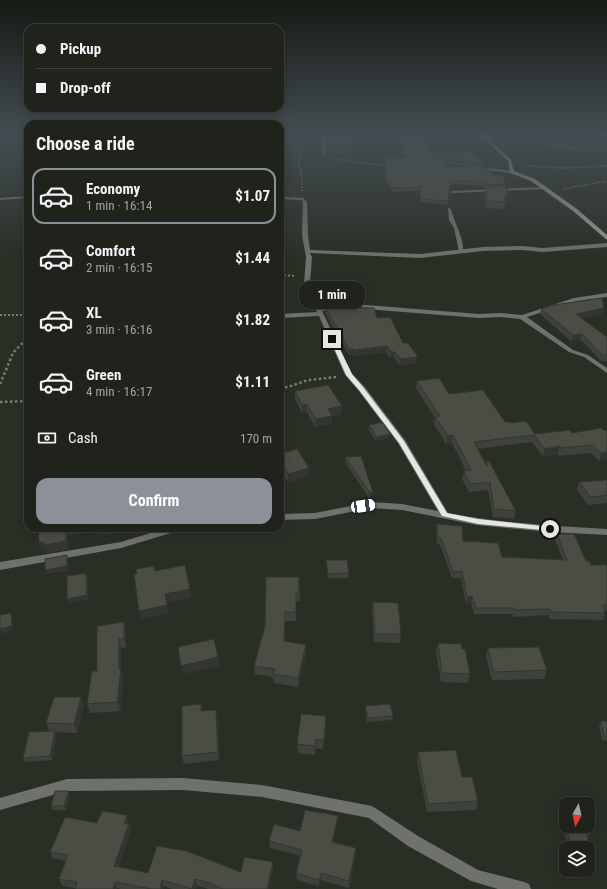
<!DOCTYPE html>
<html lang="en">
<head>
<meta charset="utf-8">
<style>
	body { margin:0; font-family:"Roboto Condensed",sans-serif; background:#2d2f29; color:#f1f3f6; height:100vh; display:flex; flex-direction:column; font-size:15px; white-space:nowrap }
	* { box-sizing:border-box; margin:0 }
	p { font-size:13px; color:#a2a4a3 }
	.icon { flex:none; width:22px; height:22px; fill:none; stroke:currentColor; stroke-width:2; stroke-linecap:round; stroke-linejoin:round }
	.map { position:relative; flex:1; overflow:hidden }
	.sheet { position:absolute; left:24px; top:120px; width:260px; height:412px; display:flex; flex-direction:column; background:#20231c; border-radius:12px; box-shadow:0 2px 10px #0003,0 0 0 1px #3d403b }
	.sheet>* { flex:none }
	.top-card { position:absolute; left:24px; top:24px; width:260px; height:88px; border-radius:12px; box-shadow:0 2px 10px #0003,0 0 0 1px #3d403b; display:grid; align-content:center; height:88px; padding:0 12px; background:#20231c }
	.needle { width:26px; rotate:188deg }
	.tools { position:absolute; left:559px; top:797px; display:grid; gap:8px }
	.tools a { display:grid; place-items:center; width:36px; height:36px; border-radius:8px; background:#20231c; box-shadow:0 2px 10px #0003,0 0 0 1px #3d403b; font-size:20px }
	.end { position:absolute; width:18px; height:18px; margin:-9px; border:5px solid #e4e7e2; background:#111; box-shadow:0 0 0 2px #111 }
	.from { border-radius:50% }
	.bubble { position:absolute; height:28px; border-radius:12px; background:#20231c; box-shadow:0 2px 10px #0003,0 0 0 1px #3d403b; font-size:13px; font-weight:700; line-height:28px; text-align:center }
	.car { position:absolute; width:12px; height:24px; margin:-12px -6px; border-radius:5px; box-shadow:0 0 3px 1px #0007; background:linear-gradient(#fff 24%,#345 0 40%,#fff 0 76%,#345 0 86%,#fff 0) }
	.top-card b { display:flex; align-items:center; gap:14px; height:38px; font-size:15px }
	.top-card b+b { border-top:1px solid #3d403b }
	.top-card i { width:10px; height:10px; background:#f1f3f6 }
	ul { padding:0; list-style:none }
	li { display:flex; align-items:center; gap:12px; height:56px; margin:0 8px 6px; padding:0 4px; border:2px solid transparent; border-radius:12px }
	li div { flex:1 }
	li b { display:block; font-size:15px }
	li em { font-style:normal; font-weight:700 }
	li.selected { border-color:#8c9099 }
	li>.icon { width:36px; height:36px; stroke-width:1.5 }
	h2 { padding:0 12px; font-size:18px; line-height:48px }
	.pay { display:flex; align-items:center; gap:10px; height:44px; padding:0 12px; font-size:15px }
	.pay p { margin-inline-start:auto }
	.action { display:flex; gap:8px; margin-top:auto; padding:8px 12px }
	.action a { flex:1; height:46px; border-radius:12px; background:#8c9099; color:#fff; font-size:16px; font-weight:700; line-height:46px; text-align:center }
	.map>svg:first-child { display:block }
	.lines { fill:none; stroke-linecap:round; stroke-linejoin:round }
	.path-far2 { stroke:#787c75; stroke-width:1.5; stroke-dasharray:1.5 1.5; stroke-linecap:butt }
	.path-far1 { stroke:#787c75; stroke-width:2; stroke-dasharray:2 2; stroke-linecap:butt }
	.path { stroke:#787c75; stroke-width:2.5; stroke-dasharray:2.5 2.5; stroke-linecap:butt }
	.lane { fill:#6e716c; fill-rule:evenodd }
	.street { fill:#6e716c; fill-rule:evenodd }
	.secondary { fill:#939790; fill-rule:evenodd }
	.wall { fill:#3f423a }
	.shaded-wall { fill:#333630 }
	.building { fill:#494d44; stroke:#333630 }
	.route { fill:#e4e7e2 }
</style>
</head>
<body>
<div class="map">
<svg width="607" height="889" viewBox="0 0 607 889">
	<rect width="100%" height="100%" fill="#2a2f26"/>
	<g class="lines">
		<path class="path-far2" d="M506,143l39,1 45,7 17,-4
			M331,158l27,5 29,2
			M528,166l37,2 42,-2
			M563,189l44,-8
			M302,191v-13l-4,-19 4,-13 1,-12"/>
		<path class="path-far1" d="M280,275l16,1
			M0,315h28"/>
		<path class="path" d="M0,384l13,-31 15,-16
			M280,388l8,-1 20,-7 29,-3
			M0,402l28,-1"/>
		<path class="lane" d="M544,187h1v2l-93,4 -2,-1 2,-1z
			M448,208l3,1c3,14 13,28 12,43l-4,-1 -5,-23 -5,-8z"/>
		<path class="street" d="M326,134h4l-4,5v14l-2,1 -2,-1v-14z
			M459,134h9l19,5 -2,1z
			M469,166l43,5 2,1 -2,1 -45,-5v-1z
			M28,196v2l-28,2v-2z
			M280,197l23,1 4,4 1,33 2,15 110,4 63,-7 39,-1 21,2 64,-5v4l-64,5 -21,-2 -39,1 -63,7 -110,-5 2,4 -2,27 11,23 32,-3 126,10 22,-1 21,2 52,-17 33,-5v4l-30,4 -50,16 46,33 15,5 19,13v5l-23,-16 -15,-5 -49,-33 -19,-2 -22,1 -126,-10 -31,3 30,63 12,12 41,54 43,73c52,10 106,13 159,16v6l-57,-3 -73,-7 -75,-15 -31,-2 -56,11 -35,1v-6l35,-1 56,-11 31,2 36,7 -40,-68 -40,-53 -13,-15 -26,-59 -39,2v-4l37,-2 -13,-28 2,-27 -4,-22 1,-33 -1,-2 -22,-1z
			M167,528h16l-2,2 -60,18 -121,22v-8l121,-20z
			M183,778l79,7 110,21 46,30 60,34 46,12 5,2 2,5h-33l-27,-8 -63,-35 -39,-28 -107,-21 -79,-7 -116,1 -67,19v-12l67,-19z"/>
		<path class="secondary" d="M479,134h4l28,26 3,11 21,8 42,30 30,26v5l-34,-29 -42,-30 -21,-8 -2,-12z"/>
	</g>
	<path class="wall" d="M280,134h16l-3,9 -13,-1z
		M393,134h25l15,19 50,11 -1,3 -36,-3 -3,1 51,11 11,8v2l2,10 -1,6h-1l-1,7 -18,-1 -1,-15 1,-5h-1l-1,-2 -33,-2 -4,21 -27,-3v-11l-28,1 -6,-11 -1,-24h20z
		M328,137l28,4v2h-4l2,6v3l-26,1v-3l1,-6 -1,-4z
		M325,307l52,11 26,25 14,20 -18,2 -5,-8 -4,1 -4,-6 -31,4 -1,-1h-5l-24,-42z
		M541,309l61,5 -21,4 26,19v24h-6l-21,-22 -9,2 -31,-27z
		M417,381l32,13 56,28 6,1 24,11 37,-1 35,-3v29l-8,2 -8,-8 -32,3 -1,-2 -15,3 -11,-15 -54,7 8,15 1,-3 29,50 -2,8 -21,-2 -5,-27 -19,2 -7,-13 2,-8h2l-14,-28 -6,1 -12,-20 1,-6 -19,-30z
		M295,391l47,15 -1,8 -9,2v8l-17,3 -8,-15 -5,1 -7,-14z
		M369,425l21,13 -14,3 -8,-12z
		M280,454l29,22 -21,6 -8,-13z
		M345,457l28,35 -1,4 -3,2 -24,-36z
		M607,480v23l-19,2 -11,-15 2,-8z
		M437,524l26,17 39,16 61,3 -8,-20 2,-6 34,31h16v46h-2v2l-2,7 -53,-1 -2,-4 -35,2 -1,-3h-38l-3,-11 -5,1 -5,-26h-9l-12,-33 -3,-1 -1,-14z
		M326,560l23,13 -1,5h-20z
		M299,577l1,24h-4v20h-11l-1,20 22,4v8l-8,34 -24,-4 -1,-6 -18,-3 -1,-8z
		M373,602l28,32 -1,9 -26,-1 -2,-31z
		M97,626l29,5v16l-5,1v22l2,8 -3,33 -30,2 -3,-9 10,-33z
		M438,643l24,6 8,25 -2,9 -27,-1 -5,-30z
		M488,648l59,22 -3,9 -52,1 -6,-23z
		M81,697l3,9 -7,27 -21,-1 1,3 -5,25 -27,2 -2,-4 26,-27 -3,-8z
		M365,706l28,10 -1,4 -25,2 -2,-12z
		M202,711l16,7 1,42 -35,4 -2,-8z
		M326,716l-3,33 -8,-1v7l-17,-2 -1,-9z
		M601,721h6v20l-5,-1 -3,-15z
		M418,752l60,49 -2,9 -49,2 -10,-51z
		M70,795l-4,15h-13l-2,-4z
		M562,817l29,15 -2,4h-2l3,10 -2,5v-3h-19l-9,-27z
		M129,822l-1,2 3,7 -13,36 30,6 93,-1 32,-3 -4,20h-60l-12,-3 -2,3h-23l-8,-3 -1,3h-42l-4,-1v1h-42v-1l-13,-2 -3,-7 7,-18 -13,-3 -3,-6 47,-29z
		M337,823l-4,19 23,13 -7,33 -28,-8 -2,6 -22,-6 -1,-7 5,-17 -31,-8 -1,-7z"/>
	<path class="shaded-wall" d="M446,160v4l-3,1 1,-4z
		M604,308l-2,6 -28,6 2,-6z
		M582,334l-2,5 -9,2 2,-6z
		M387,346l-1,6 -31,4v-6z
		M349,349h5v6h-5z
		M391,352h4l-1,5 -4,1z
		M418,357l-1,6 -18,2 1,-6z
		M307,404v8l-5,1v-8z
		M342,406l-1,8 -9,2v8l-17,3 1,-8 12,-10z
		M391,434l-1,4 -14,3 1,-4z
		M453,435l-1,8 -6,1 2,-8z
		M560,446l-2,8 -15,3 2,-8z
		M607,452v7l-8,2 2,-8z
		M309,468v8l-21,6v-8z
		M373,492l-1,4 -3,2 1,-5z
		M66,528h53v5l-20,3 -1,-4 -30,4v13l-22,4 -1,-3 -4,1 -2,-8z
		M67,555l1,4v12l-22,3 -1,-4z
		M86,573l2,4v23l-19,3 -2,-4z
		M190,589l1,8 -24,6 -2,-9z
		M472,596l-1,7 -5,1 1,-7z
		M167,605l2,9 -28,5 -2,-8z
		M285,612v9l-1,29v-9z
		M11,613l1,4 1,13 -13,4v-5z
		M124,622l2,9v16l-2,-9z
		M119,639l2,9v22l2,8 -3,33 -3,-9 2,-33z
		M306,645v8l-8,34v-9z
		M218,657l1,9 -36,8 -2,-8z
		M81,697l3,9 -7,27 -3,-9z
		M216,710l2,8 1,42 -1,-8z
		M55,731l2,4 -5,25 -2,-4z
		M69,791l1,4 -4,15 -2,-4z
		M127,815l2,7 -3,8 -2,-6z
		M338,816l-1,7 -5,26v-7z
		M129,824l2,7 -15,42 -2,-7z
		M356,848v7l-7,33v-7z
		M273,862v7l-4,20h-2z
		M321,873v7l-2,6v-6z
		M195,879l2,7 -2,3h-3z
		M162,880l2,6 -1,3h-3z
		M115,882l2,7h-4z"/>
	<path class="building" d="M280,134h15l-2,6 -13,-1z
		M329,134h25l2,7h-5l3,8 -26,1 2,-8 -2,-5z
		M395,134h23l15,19 39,-1 11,12 -37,-4 -2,1 -1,4 45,4 6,7 10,-1 1,9 -20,1v-3l-34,-1 -3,20 -28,-2 1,-12 -29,1 -6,-10 -1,-21h22z
		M506,186l1,10 -3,-1 1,7 -18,-1 -1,-14z
		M602,298l2,10 -28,6 31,23v18l-4,1 -21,-22 -9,1 -32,-26 13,-4z
		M325,307l49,1 3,10 13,-1 13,26h5l10,14 -18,2 -5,-7h-4l-4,-6 -32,4 -1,-1h-5z
		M439,378l10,16 34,-4 22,32h5l1,1 15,-2 9,13 35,-4 2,3 29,-5 2,2h4v22l-6,1 -8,-8 -32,3 -1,-2 -15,3 -11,-14 -60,7 13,24v-5h2l27,50 -22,-2 -4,-27 -20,2 -6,-13 7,-1 -18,-35 -5,1 -13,-19 5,-1 -23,-35z
		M328,385l14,21 -14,3 4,7 -16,3 -9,-15 -5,1 -7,-14z
		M382,422l9,12 -14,3 -8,-12z
		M297,449l12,19 -21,6 -8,-13v-7z
		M361,456l12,36 -3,1 -25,-36z
		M607,480v15l-16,2 -12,-15z
		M437,524l25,2 1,15 35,2 4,14 65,3 -10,-26h17l12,27h3l2,4h16v40h-4l2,8 -54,-1 -1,-3 -35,1 -1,-2h-38l-4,-12 -5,1 -5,-26 -9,1 -12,-34h-3z
		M38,528h30h-2v13l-22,4v-3l-5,1z
		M67,555v11l-22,4v-11z
		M326,560h21l2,13 -21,1z
		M185,565l5,24 -25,5 2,11 -28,6 -5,-36 3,-1 -1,-5 18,-3 1,5z
		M86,573l1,22 -20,4v-23z
		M266,577h33v15h-3v20h-11l-1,29 22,4 -8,33 -25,-4 2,-5 -21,-3 11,-40z
		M373,602l25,1 3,31h-26z
		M11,613l1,13 -12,3v-14z
		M124,622v16l-5,1v30h2l-4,33 -30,2 5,-33h5v-45z
		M214,639l4,18 -37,9 -3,-19z
		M438,643l23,1 1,5h3l5,25 -28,-1z
		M539,647l8,23 -53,2 -6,-24z
		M54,697h27l-7,27 -28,-1z
		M201,704v7l15,-1 2,42 -36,4v-50z
		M390,704l3,12 -25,2 -3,-12z
		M301,714l25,2 -2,24 -9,-1v7l-18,-2z
		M601,721h6v15h-3z
		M55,731l-5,25 -27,2 6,-26z
		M456,750l6,27h10l6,24 -50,3 -10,-52z
		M55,791h14l-5,15h-13z
		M305,810l16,3v-1l17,4 -6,26 24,6 -7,33 -28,-8 -2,7 -23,-7 6,-23 -33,-9 5,-17 26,7z
		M102,811l25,4 -3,9h5l-15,42 34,7 9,-27 29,5 55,21 3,-15 29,5 -6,27h-44l-13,-6 -15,-4 -3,10 -30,-9 -2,9h-8l-37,-7 -2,7h-38l2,-7 -18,-3 9,-24 -18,-3 15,-35 32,6z
		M566,816v10h22v-3l3,9h-5l4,14 -18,1 -10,-30z"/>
	<linearGradient id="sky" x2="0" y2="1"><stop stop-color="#171a15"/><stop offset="0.52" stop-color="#444d52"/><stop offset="1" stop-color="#444d52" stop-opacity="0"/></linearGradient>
	<rect width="607" height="259" fill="url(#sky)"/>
	<path class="route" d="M332,337l3,2 17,35 11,13 41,54 43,72 31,6 72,8 4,2 -1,2 -75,-7 -36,-8 -43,-73 -40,-53 -13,-15 -16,-36z"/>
</svg>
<div class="tools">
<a><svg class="needle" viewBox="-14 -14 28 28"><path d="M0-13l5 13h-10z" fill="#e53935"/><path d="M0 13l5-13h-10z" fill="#a2a4a3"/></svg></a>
<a><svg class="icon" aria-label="layers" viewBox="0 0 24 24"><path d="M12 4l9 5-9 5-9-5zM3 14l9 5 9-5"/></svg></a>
</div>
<i class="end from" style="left:550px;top:529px"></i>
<i class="end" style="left:332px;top:339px"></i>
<div class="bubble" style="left:299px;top:281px;width:66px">1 min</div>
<i class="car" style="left:363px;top:506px;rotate:82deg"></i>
<div class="top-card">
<b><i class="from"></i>Pickup</b>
<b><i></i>Drop-off</b>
</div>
<section class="sheet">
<h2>Choose a ride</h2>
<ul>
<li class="selected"><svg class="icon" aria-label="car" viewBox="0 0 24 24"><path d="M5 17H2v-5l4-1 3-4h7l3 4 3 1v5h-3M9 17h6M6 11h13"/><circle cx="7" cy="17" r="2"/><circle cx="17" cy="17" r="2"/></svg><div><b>Economy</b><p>1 min · 16:14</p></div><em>$1.07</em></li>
<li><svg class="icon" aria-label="car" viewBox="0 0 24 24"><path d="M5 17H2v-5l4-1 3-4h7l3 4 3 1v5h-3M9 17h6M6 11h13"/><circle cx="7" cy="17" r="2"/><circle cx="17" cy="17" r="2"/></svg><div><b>Comfort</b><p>2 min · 16:15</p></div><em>$1.44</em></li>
<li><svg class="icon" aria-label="car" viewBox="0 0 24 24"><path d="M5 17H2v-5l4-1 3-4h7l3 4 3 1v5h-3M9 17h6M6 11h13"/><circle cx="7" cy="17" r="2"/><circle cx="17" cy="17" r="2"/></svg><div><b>XL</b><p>3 min · 16:16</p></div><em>$1.82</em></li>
<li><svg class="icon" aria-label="car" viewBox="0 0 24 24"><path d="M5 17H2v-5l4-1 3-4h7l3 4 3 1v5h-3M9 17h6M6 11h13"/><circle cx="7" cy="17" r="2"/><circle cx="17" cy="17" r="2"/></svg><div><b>Green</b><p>4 min · 16:17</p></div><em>$1.11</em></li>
</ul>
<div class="pay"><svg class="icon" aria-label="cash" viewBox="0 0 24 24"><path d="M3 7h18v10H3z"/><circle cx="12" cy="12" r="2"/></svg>Cash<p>170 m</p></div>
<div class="action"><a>Confirm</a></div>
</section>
</div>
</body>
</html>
